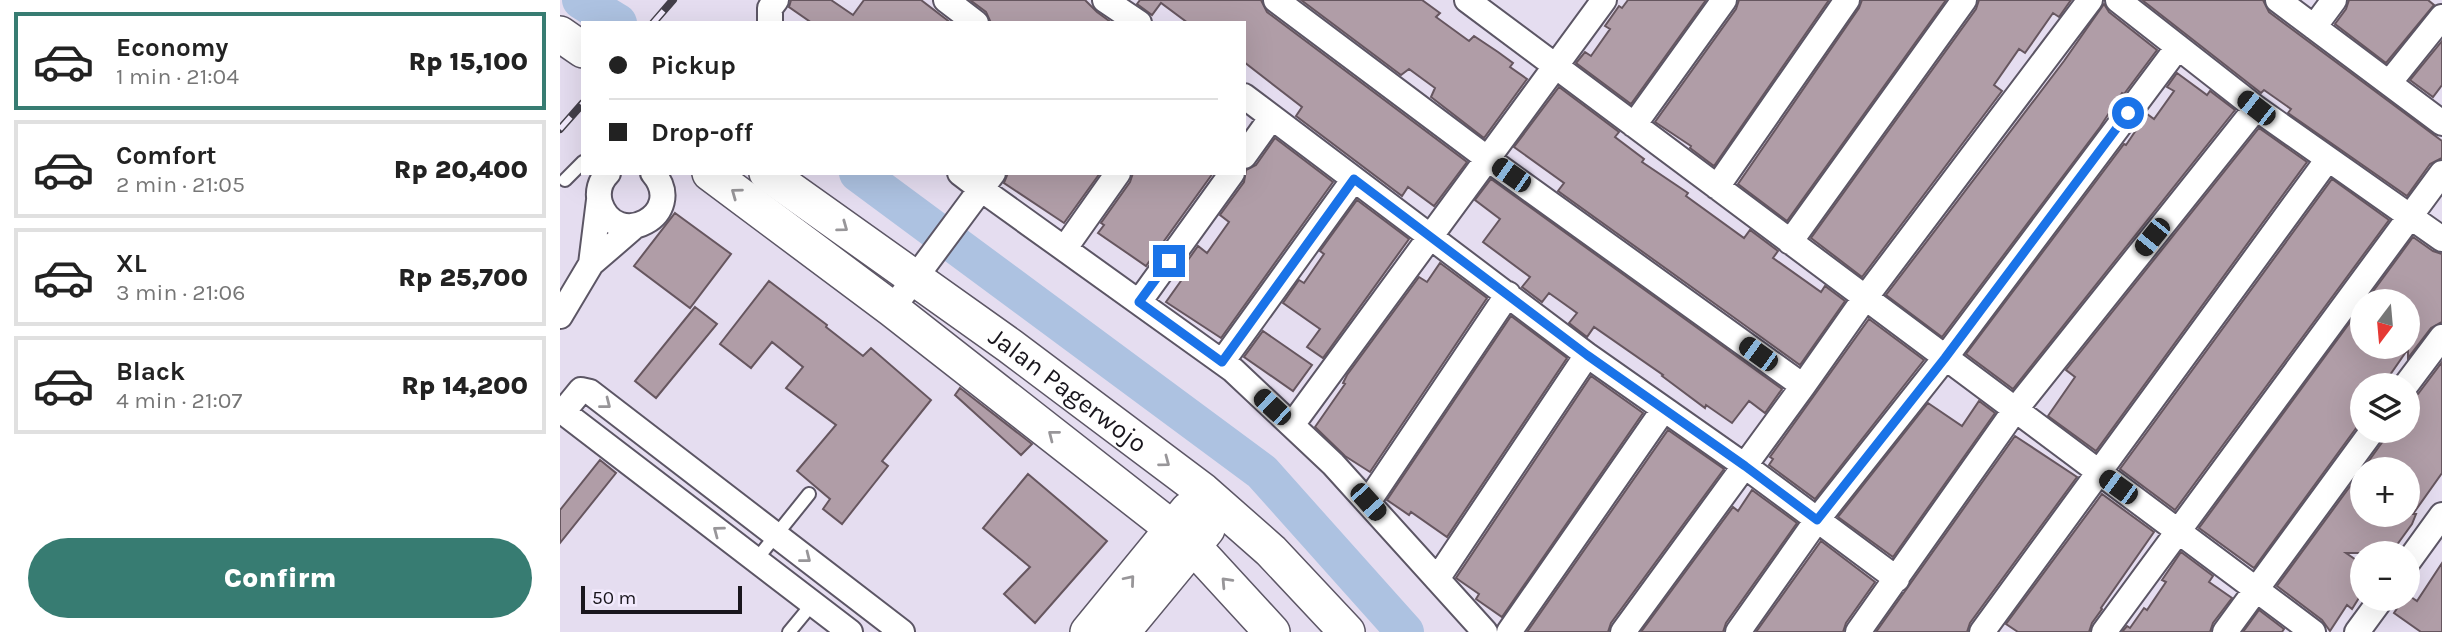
<!DOCTYPE html>
<html lang="en">
<head>
<meta charset="utf-8">
<style>
	body { margin:0; font-family:Karla,sans-serif; background:#f2f2f2; color:#222; height:100vh; display:flex; flex-direction:column; font-size:26px; white-space:nowrap }
	* { box-sizing:border-box; margin:0 }
	p { font-size:23px; color:#767676 }
	.icon { flex:none; width:38px; height:38px; fill:none; stroke:currentColor; stroke-width:2; stroke-linecap:round; stroke-linejoin:round }
	.map { position:relative; flex:1; overflow:hidden }
	.details { display:flex; flex-direction:column; background:#fff; width:560px }
	.details>* { flex:none }
	.top-card { position:absolute; left:21px; top:21px; width:665px; height:154px; border-radius:0px; box-shadow:0 7px 28px #0002; display:grid; align-content:center; height:154px; padding:0 28px; background:#fff }
	.needle { width:46px; rotate:196deg }
	.tools { position:absolute; left:1790px; top:289px; display:grid; gap:14px }
	.tools a { display:grid; place-items:center; width:70px; height:70px; border-radius:50%; background:#fff; box-shadow:0 7px 28px #0002; font-size:35px }
	.scale { position:absolute; left:21px; bottom:18px; width:161px; box-sizing:border-box; padding-left:7px; border:4px solid #19161d; border-top:0; font-size:19px; line-height:24px; white-space:nowrap; color:#19161d; -webkit-text-stroke:5px #f2eafd; paint-order:stroke }
	.end { position:absolute; width:32px; height:32px; margin:-16px; border:9px solid #1a73e8; background:#fff; box-shadow:0 0 0 4px #fff }
	.from { border-radius:50% }
	.car { position:absolute; width:21px; height:42px; margin:-21px -10px; border-radius:9px; box-shadow:0 0 5px 2px #0007; background:linear-gradient(#222 24%,#8ab4d8 0 40%,#222 0 76%,#8ab4d8 0 86%,#222 0) }
	.top-card b { display:flex; align-items:center; gap:24px; height:66px; font-size:26px }
	.top-card b+b { border-top:2px solid #e0e0e0 }
	.top-card i { width:18px; height:18px; background:#222 }
	ul { padding:12px 0 0; list-style:none }
	li { display:flex; align-items:center; gap:21px; height:98px; margin:0 14px 10px; padding:0 14px; border:4px solid #e0e0e0; border-radius:0px }
	li div { flex:1 }
	li b { display:block; font-size:26px }
	li em { font-style:normal; font-weight:800 }
	li.selected { border-color:#377c72 }
	li>.icon { width:63px; height:63px; stroke-width:1.5 }
	.button { display:flex; gap:14px; margin-top:auto; padding:14px 28px }
	.button a { flex:1; height:80px; border-radius:42px; background:#377c72; color:#fff; font-size:28px; font-weight:800; line-height:80px; text-align:center }
	main { display:flex; flex:1; min-height:0 }
	.map>svg:first-child { display:block }
	.lines { fill:none; stroke-linecap:round; stroke-linejoin:round }
	.river { stroke:#adc2e1; stroke-width:38 }
	.building { fill:#b09da7; stroke:#66565f; stroke-width:2 }
	.lane-casing { stroke:#5c5665; stroke-width:16 }
	.street-casing { stroke:#5c5665; stroke-width:28 }
	.secondary-casing { stroke:#5c5665; stroke-width:38 }
	.lane { stroke:#fff; stroke-width:12 }
	.street { stroke:#fff; stroke-width:24 }
	.secondary { stroke:#fff; stroke-width:35 }
	.rail-casing { stroke:#433f49; stroke-width:8 }
	.rail { stroke:#f2eafd; stroke-width:5; stroke-dasharray:16; stroke-linecap:butt }
	.oneway { stroke:#989699 }
	.route { stroke:#1a73e8; stroke-width:9 }
	.labels { text-anchor:middle; stroke-width:7; stroke-linejoin:round; paint-order:stroke }
	.street-label { font-size:26px; fill:#19161d; stroke:#f2eafd }
</style>
</head>
<body>
<main>
<section class="details">
<ul>
<li class="selected"><svg class="icon" aria-label="car" viewBox="0 0 24 24"><path d="M5 17H2v-5l4-1 3-4h7l3 4 3 1v5h-3M9 17h6M6 11h13"/><circle cx="7" cy="17" r="2"/><circle cx="17" cy="17" r="2"/></svg><div><b>Economy</b><p>1 min · 21:04</p></div><em>Rp 15,100</em></li>
<li><svg class="icon" aria-label="car" viewBox="0 0 24 24"><path d="M5 17H2v-5l4-1 3-4h7l3 4 3 1v5h-3M9 17h6M6 11h13"/><circle cx="7" cy="17" r="2"/><circle cx="17" cy="17" r="2"/></svg><div><b>Comfort</b><p>2 min · 21:05</p></div><em>Rp 20,400</em></li>
<li><svg class="icon" aria-label="car" viewBox="0 0 24 24"><path d="M5 17H2v-5l4-1 3-4h7l3 4 3 1v5h-3M9 17h6M6 11h13"/><circle cx="7" cy="17" r="2"/><circle cx="17" cy="17" r="2"/></svg><div><b>XL</b><p>3 min · 21:06</p></div><em>Rp 25,700</em></li>
<li><svg class="icon" aria-label="car" viewBox="0 0 24 24"><path d="M5 17H2v-5l4-1 3-4h7l3 4 3 1v5h-3M9 17h6M6 11h13"/><circle cx="7" cy="17" r="2"/><circle cx="17" cy="17" r="2"/></svg><div><b>Black</b><p>4 min · 21:07</p></div><em>Rp 14,200</em></li>
</ul>
<div class="button"><a>Confirm</a></div>
</section>
<div class="map">
<svg width="1882" height="632" viewBox="0 0 1882 632">
	<rect width="100%" height="100%" fill="#e5ddf0"/>
	<g class="lines">
		<path class="river" d="M21,0l37,23
			M298,173l404,299 143,160"/>
	</g>
	<path class="building" d="M231,0h40l22,15 11,-15h57l30,23h-139l-23,-16z
		M410,0h115l12,12 15,11h-121l-5,-11z
		M580,0h121l6,12 200,150 -33,44 -26,-19 -6,9 -106,-80 6,-9 -58,-45v-39h-56l-27,-20 -9,12 -15,-11z
		M741,0h121l18,13 -4,4 33,24 5,-5 24,16 15,11 -3,4 17,12 -43,59 -53,-41 4,-9 -26,-19 -8,6z
		M1068,0h78l-75,104 -55,-41 9,-11 6,4 19,-27 -5,-3 14,-20 3,2z
		M1179,0h90l-115,166 -24,-18 1,-2 -36,-24 81,-113z
		M1302,0h84l-159,221 -49,-37 121,-176z
		M1419,0h92l-12,17 -6,-4 -28,40 -6,-4 -25,36 8,6 -140,186 -51,-39 165,-229z
		M1582,0h121l6,12 173,129v17l-12,6 -23,32 -119,-83 3,-4 -27,-19 -3,3z
		M1789,0h79l6,5 -48,58 -51,-39 11,-15z
		M1544,4l5,8 48,38 -33,44 -2,-1 -22,34 -158,210 -56,-42 178,-234z
		M1882,41v44l-9,12 -23,-17z
		M1617,73l30,22 3,-4 25,19 -222,279 -47,-35 158,-210 2,1 21,-31 7,5 20,-28 -7,-4z
		M999,87l60,45 -4,5 29,22 -2,3 46,31 -2,3 58,42 6,-8 28,21 -5,7 48,34 4,-6 20,15 -45,64 -242,-174 6,-8 -50,-36z
		M1699,128l48,34 -211,289 -48,-35 27,-39 -9,-7z
		M715,138l58,44 -112,156 -55,-36 22,-31 -5,-4 15,-21 9,7 22,-31 -9,-7 24,-33 2,-12 10,-5z
		M448,173h92l-36,50 -60,-40z
		M573,173h80l-67,93 -48,-33 6,-8 -3,-2 29,-41z
		M931,179l291,210 -17,24 -16,-12 -17,22 -26,-18 -1,3 -43,-32 1,-1 -69,-48 -7,10 -18,-14 8,-10 -28,-20 -7,9 -20,-15 8,-10 -47,-35 17,-23 -25,-19z
		M1772,179l57,41 -214,290 -55,-41z
		M797,200l52,39 -86,119 -16,-11 13,-18 -37,-26 16,-23 5,3 20,-29 -4,-3z
		M115,213l56,41 -41,54 -56,-42z
		M1853,237l20,14 9,3v68l-11,6 -23,30v-9l-25,36h-21v35l-108,148 -55,-40 163,-222v40h46v-45h-42z
		M880,263l47,35 -117,174 -25,-16 -30,-29 30,-43 -2,-1 4,-8 72,-98 8,5z
		M209,281l58,44 -1,2 37,29 8,-8 60,52 -49,61 6,5 -46,58 -19,-15 7,-10 -33,-28 39,-46 -50,-37 17,-21 -31,-25 -21,26 -31,-24z
		M135,307l22,17 -61,74 -21,-17z
		M951,316l56,42 -120,179 -36,-25 -2,3 -22,-15z
		M1309,319l55,41 -109,139 -46,-34 4,-6 -3,-2z
		M703,331l49,34 -19,26 -49,-34z
		M1882,362v111l-29,41h3l-4,10 -21,29h-45l16,11v29l-10,16 -5,-4 -17,26 -8,-11 -45,-34 85,-116v44h46v-45h-45l28,-39h17v-31l10,-5z
		M1031,376l52,37 -141,204 -26,-18 3,-5 -23,-16z
		M400,388l72,56 -11,11 -66,-60z
		M1419,401l16,12 -102,144 -55,-40 90,-114 34,23z
		M1108,430l56,39 -113,154 -3,9h-81z
		M1455,436l62,41 -107,146 -3,9h-91z
		M40,460l16,13 -56,70v-33z
		M468,474l79,67 -72,82 -31,-29 26,-27 -47,-39z
		M1192,490l45,33 -71,100 -3,9h-82l92,-125 5,4z
		M1542,494l52,38 -53,76 1,1 -10,14 -3,9h-71l-12,-8z
		M1261,541l54,41 -29,41 -3,9h-87z
		M1621,552l32,24 -4,6 23,16 -19,25 -3,9h-88l5,-6 3,2 14,-20 3,2 19,-28 -4,-2z
		M1882,563v69h-21l-27,-19 10,-15h4v-3l9,6z
		M1699,610l25,19 -2,3h-39z"/>
	<g class="lines">
		<g class="lane-casing">
			<path id="lane" d="M5,180l18,-18
				M196,560l53,-66
				M229,632l24,-29"/>
		</g>
		<g class="street-casing">
			<path id="street" d="M386,0l30,23
				M545,0l34,23
				M716,0l212,159 315,227
				M907,0l846,632
				M1558,0l138,108 186,131
				M1718,0l164,123
				M210,23v-15l6,-8
				M1754,27l20,-27
				M1829,83l53,-66
				M684,96l343,259 158,111 152,113
				M1074,125l90,-125
				M684,156l28,-39
				M48,173c-8,8 -11,19 -8,30 16,49 88,11 53,-30
				M433,173l-12,16 252,181 100,94 152,168
				M1157,187l130,-187
				M1230,242l174,-242
				M505,248l53,-75
				M31,264l8,-64
				M579,302l93,-129
				M332,309l89,-120 -21,-16
				M0,316l31,-52 44,-38
				M662,362l132,-183
				M1846,385l36,-48
				M732,425l312,-425
				M808,502l140,-208
				M1848,562l34,-47
				M877,579l150,-224
				M290,632l-283,-217v-8l14,-17 9,2 312,240
				M949,632l155,-223
				M1063,632l180,-246 62,-88 225,-298
				M1178,632l79,-112 128,-162 233,-311
				M1298,632l157,-222 241,-302
				M1422,632l346,-473
				M1544,632l338,-459
				M1665,632l148,-202
				M1797,632l25,-34"/>
		</g>
		<g class="secondary-casing">
			<g id="secondary">
				<path d="M0,34l23,16"/>
				<path d="M150,173l182,136 281,220 19,16 80,87"/>
				<path id="s1" d="M207,173l243,173 193,145 68,60 76,81"/>
				<path d="M528,632l100,-122"/>
				<path d="M562,632l85,-103"/>
			</g>
		</g>
		<use href="#lane" class="lane"/>
		<use href="#street" class="street"/>
		<use href="#secondary" class="secondary"/>
		<g class="rail-casing">
			<path id="rail" d="M93,23l20,-23
				M0,129l23,-26"/>
		</g>
		<use href="#rail" class="rail"/>
	</g>
	<defs><path id="oneway-chevron" d="M-2-3.5L2.5 0L-2 3.5" fill="none" stroke-width="1.6" stroke-linecap="round" stroke-linejoin="round" transform="scale(1.75)"/></defs>
	<g class="oneway">
		<use href="#oneway-chevron" transform="translate(176 193) rotate(-144)"/>
		<use href="#oneway-chevron" transform="translate(283 227) rotate(36)"/>
		<use href="#oneway-chevron" transform="translate(46 404) rotate(38)"/>
		<use href="#oneway-chevron" transform="translate(493 435) rotate(-142)"/>
		<use href="#oneway-chevron" transform="translate(605 462) rotate(37)"/>
		<use href="#oneway-chevron" transform="translate(158 531) rotate(-143)"/>
		<use href="#oneway-chevron" transform="translate(246 558) rotate(38)"/>
		<use href="#oneway-chevron" transform="translate(570 580) rotate(-50)"/>
		<use href="#oneway-chevron" transform="translate(666 582) rotate(-133)"/>
	</g>
	<g class="lines">
		<path class="route" d="M609,261l-30,41 83,60 132,-183 233,176 158,111 72,54 128,-162 183,-245"/>
	</g>
	<g class="labels">
		<g class="street-label">
			<text dy="9" stroke="none"><textPath href="#s1" startOffset="371">Jalan Pagerwojo</textPath></text>
		</g>
	</g>
</svg>
<div class="tools">
<a><svg class="needle" viewBox="-14 -14 28 28"><path d="M0-13l5 13h-10z" fill="#e53935"/><path d="M0 13l5-13h-10z" fill="#767676"/></svg></a>
<a><svg class="icon" aria-label="layers" viewBox="0 0 24 24"><path d="M12 4l9 5-9 5-9-5zM3 14l9 5 9-5"/></svg></a>
<a>+</a>
<a>−</a>
</div>
<div class="scale">50 m</div>
<i class="end from" style="left:1568px;top:113px"></i>
<i class="end" style="left:609px;top:261px"></i>
<i class="car" style="left:1696px;top:108px;rotate:308deg"></i>
<i class="car" style="left:951px;top:175px;rotate:305deg"></i>
<i class="car" style="left:1592px;top:237px;rotate:219deg"></i>
<i class="car" style="left:1198px;top:354px;rotate:306deg"></i>
<i class="car" style="left:712px;top:407px;rotate:313deg"></i>
<i class="car" style="left:1558px;top:487px;rotate:306deg"></i>
<i class="car" style="left:808px;top:502px;rotate:138deg"></i>
<div class="top-card">
<b><i class="from"></i>Pickup</b>
<b><i></i>Drop-off</b>
</div>
</div>
</main>
</body>
</html>
